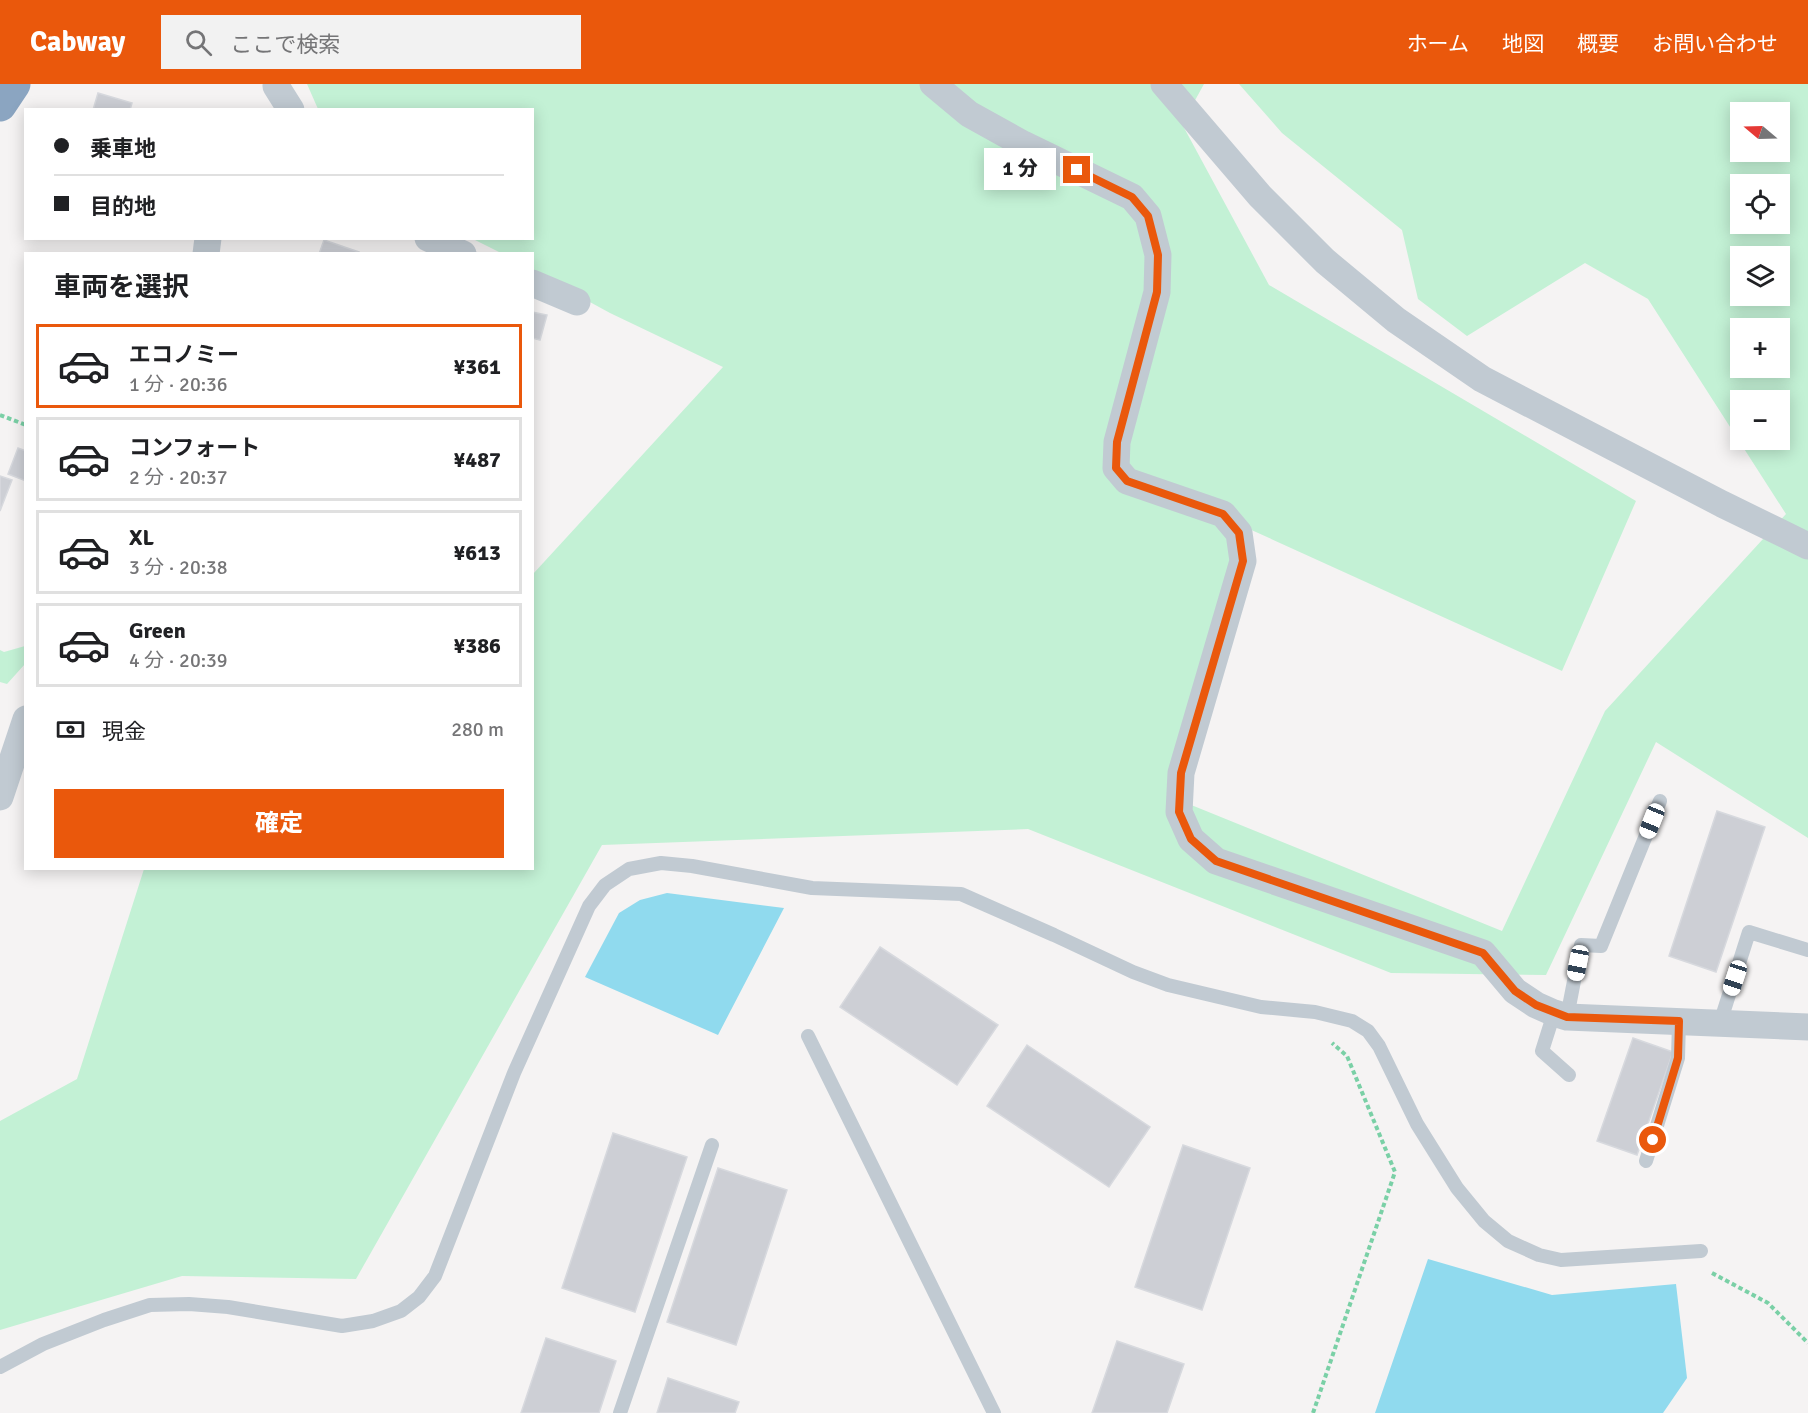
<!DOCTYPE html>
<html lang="ja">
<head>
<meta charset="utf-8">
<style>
	body { margin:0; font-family:Signika,"Noto Sans JP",sans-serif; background:#f2f2f2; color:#202124; height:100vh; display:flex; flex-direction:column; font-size:22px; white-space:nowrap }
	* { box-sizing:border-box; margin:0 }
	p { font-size:20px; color:#757577 }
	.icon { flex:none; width:33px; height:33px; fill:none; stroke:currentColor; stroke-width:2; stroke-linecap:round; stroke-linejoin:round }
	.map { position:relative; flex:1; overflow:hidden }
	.drawer { position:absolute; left:24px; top:168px; width:510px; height:618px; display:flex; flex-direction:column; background:#fff; border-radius:0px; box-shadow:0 3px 15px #0003 }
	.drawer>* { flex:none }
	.guide { position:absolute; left:24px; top:24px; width:510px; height:132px; border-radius:0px; box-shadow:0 3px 15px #0003; display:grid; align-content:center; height:132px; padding:0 30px; background:#fff }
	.needle { width:39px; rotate:289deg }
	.controls { position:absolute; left:1730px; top:18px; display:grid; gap:12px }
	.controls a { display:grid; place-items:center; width:60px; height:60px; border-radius:0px; background:#fff; box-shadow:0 3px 15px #0003; font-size:30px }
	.end { position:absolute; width:27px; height:27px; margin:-14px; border:8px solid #ea580c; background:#fff; box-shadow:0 0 0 3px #fff }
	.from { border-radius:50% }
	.bubble { position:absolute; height:42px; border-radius:0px; background:#fff; box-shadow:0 3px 15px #0003; font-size:20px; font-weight:800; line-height:42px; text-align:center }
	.car { position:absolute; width:18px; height:36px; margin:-18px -9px; border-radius:8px; box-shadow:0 0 4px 2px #0007; background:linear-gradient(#fff 24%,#345 0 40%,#fff 0 76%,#345 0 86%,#fff 0) }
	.guide b { display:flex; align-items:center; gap:21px; height:57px; font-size:22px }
	.guide b+b { border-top:2px solid #e0e0e0 }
	.guide i { width:15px; height:15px; background:#202124 }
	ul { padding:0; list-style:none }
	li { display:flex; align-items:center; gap:18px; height:84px; margin:0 12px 9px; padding:0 18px; border:3px solid #e0e0e0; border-radius:0px }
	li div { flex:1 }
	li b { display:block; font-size:22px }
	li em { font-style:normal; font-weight:800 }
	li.active { border-color:#ea580c }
	li>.icon { width:54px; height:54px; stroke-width:1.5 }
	h2 { padding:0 30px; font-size:27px; line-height:72px }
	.pay { display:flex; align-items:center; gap:15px; height:66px; padding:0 30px; font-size:22px }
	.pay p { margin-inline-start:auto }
	.button { display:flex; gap:12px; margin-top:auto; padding:12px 30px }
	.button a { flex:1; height:69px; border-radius:0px; background:#ea580c; color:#fff; font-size:24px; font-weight:800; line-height:69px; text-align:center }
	header { display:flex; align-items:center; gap:36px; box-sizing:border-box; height:84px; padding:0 30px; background:#ea580c; color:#fff }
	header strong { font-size:28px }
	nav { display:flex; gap:33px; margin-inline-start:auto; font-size:21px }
	.search { width:420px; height:54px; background:#f2f2f2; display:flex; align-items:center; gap:15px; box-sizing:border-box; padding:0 21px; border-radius:0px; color:#757577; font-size:22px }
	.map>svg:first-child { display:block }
	.green { fill:#c3f1d5; fill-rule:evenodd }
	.water { fill:#90daee }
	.building { fill:#cdcfd5; stroke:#d7d9de; stroke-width:1.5 }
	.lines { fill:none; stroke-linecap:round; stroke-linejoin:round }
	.path { stroke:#7ad0a6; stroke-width:4; stroke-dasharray:4.5 3; stroke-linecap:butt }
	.lane { stroke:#c1cad2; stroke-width:14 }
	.street { stroke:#c1cad2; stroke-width:27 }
	.highway { stroke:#8ba5c1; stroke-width:33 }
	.route { stroke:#ea580c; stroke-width:8 }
</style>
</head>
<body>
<header>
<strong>Cabway</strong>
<div class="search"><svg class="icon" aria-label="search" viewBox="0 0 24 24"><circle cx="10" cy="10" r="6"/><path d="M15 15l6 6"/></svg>ここで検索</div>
<nav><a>ホーム</a><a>地図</a><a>概要</a><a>お問い合わせ</a></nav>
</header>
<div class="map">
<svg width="1808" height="1329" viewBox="0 0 1808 1329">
	<rect width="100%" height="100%" fill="#f5f3f3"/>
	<path class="green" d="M307,0h897l-22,40 87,161 367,216 -74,170 -315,-143 -73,270 328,133 103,-220 181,-197 -138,-215 -63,-36 -118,73 -49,-37 -16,-69 -120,-97 -43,-49h569v754l-152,-96 -110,233 -155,-2 -363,-144 -426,16 -246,434 -174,-3 -182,54v-209l77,-42 67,-210 388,-1 1,-294 190,-207 -113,-54 -77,-42 -1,-17 -31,-1 -28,-14 59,-1v-128l-214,-1zM1740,28h39v40h-39zM1740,100h39v40h-39zM1740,172h39v40h-39zM1740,244h39v40h-39zM1740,316h39v40h-39z
		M25,562v18l-18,20 -7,-2v-32l4,2z"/>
	<path class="water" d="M667,809l117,15 -66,127 -133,-58 34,-64 21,-13z
		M1428,1175l124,36 124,-11 11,94 -24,35h-288z"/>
	<path class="building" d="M98,9l34,10 -2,7h-37z
		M324,156l35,12 -1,2h-39z
		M532,228l15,3 -7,25 -8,-2z
		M18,364l8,3v30l-18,-7z
		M0,392l12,4 -12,31z
		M1717,727l48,16 -49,145 -47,-16z
		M880,863l118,78 -41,60 -117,-78z
		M1633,954l40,14 -36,103 -40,-14z
		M1027,961l123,82 -41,60 -122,-81z
		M613,1049l74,24 -52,155 -73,-24z
		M1183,1061l67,23 -48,142 -67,-23z
		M718,1084l69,22 -51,155 -69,-23z
		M546,1254l70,23 -17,52h-78z
		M1117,1257l67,23 -17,49h-75z
		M668,1294l71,24 -4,11h-78z"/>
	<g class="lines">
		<path class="path" d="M0,331l26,10
			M1712,1189l56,30 40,40
			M1313,1329l82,-241 -48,-116 -15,-13"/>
		<path class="lane" d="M1554,929l-12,38 27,24
			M1567,933l14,-72 20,1 59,-145
			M1720,939l29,-91 59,18
			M808,952l186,377
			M1646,1077l32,-103 1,-37
			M0,1283l43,-23 61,-24 46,-15 39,-1 39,3 114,19 31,-5 28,-10 18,-14 16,-21 79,-203 75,-167 16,-21 24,-16 32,-6 31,3 120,22 149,6 93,41 79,37 35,13 93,22 54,5 37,9 16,10 11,15 38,78 40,64 27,33 24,20 31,14 22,5 140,-9
			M620,1329l92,-268"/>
		<path class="street" d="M933,0l36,30 54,30 109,53 16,19 10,39 -1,37 -40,150 -1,26 11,13 96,33 16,19 4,28 -62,212 -2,39 12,27 25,22 267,92 32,38 21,14 18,8 13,4 241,10
			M1164,0l96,112 65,65 71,59 86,59 240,125 86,42
			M276,2l15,24
			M428,154l35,16
			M206,170l2,-16
			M532,199l45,19
			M0,713l26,-78"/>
		<path class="highway" d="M0,21l14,-21"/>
	</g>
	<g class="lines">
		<path class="route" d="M1077,86l55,27 16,19 10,39 -1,37 -40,150 -1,26 11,13 96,33 16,19 4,28 -62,212 -2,39 12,27 25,22 267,92 32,38 21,14 31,12 112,4 -1,37 -25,82"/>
	</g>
</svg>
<div class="controls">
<a><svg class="needle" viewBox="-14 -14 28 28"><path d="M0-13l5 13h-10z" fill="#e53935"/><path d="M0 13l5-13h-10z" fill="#757577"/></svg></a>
<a><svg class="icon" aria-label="locate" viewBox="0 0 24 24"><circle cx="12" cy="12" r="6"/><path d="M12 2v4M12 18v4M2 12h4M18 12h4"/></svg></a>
<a><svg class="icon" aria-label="layers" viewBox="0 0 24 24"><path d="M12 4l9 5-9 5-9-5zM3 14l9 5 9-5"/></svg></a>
<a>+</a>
<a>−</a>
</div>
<i class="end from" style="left:1653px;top:1056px"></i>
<i class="end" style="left:1077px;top:86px"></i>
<div class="bubble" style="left:984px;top:64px;width:72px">1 分</div>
<i class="car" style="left:1652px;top:737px;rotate:202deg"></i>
<i class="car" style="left:1578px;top:879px;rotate:191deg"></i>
<i class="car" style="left:1735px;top:894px;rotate:198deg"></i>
<div class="guide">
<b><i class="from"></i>乗車地</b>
<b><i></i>目的地</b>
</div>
<section class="drawer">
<h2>車両を選択</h2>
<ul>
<li class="active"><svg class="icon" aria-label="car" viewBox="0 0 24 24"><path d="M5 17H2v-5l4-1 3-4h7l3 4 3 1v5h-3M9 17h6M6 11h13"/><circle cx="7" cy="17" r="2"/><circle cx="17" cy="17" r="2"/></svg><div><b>エコノミー</b><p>1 分 · 20:36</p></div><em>¥361</em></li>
<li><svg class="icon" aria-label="car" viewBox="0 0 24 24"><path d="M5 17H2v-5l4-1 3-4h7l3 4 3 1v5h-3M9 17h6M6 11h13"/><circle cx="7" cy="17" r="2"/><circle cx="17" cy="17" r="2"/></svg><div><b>コンフォート</b><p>2 分 · 20:37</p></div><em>¥487</em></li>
<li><svg class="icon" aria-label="car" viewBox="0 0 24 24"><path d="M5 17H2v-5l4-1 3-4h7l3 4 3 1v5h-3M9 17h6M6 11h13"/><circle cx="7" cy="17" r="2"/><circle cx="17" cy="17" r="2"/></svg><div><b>XL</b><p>3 分 · 20:38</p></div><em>¥613</em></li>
<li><svg class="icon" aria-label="car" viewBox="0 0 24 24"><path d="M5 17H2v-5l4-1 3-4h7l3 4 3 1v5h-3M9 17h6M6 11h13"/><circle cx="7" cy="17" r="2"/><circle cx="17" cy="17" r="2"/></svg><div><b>Green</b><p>4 分 · 20:39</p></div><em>¥386</em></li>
</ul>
<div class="pay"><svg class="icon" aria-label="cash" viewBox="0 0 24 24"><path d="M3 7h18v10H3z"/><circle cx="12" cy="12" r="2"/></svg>現金<p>280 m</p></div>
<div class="button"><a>確定</a></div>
</section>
</div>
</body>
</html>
